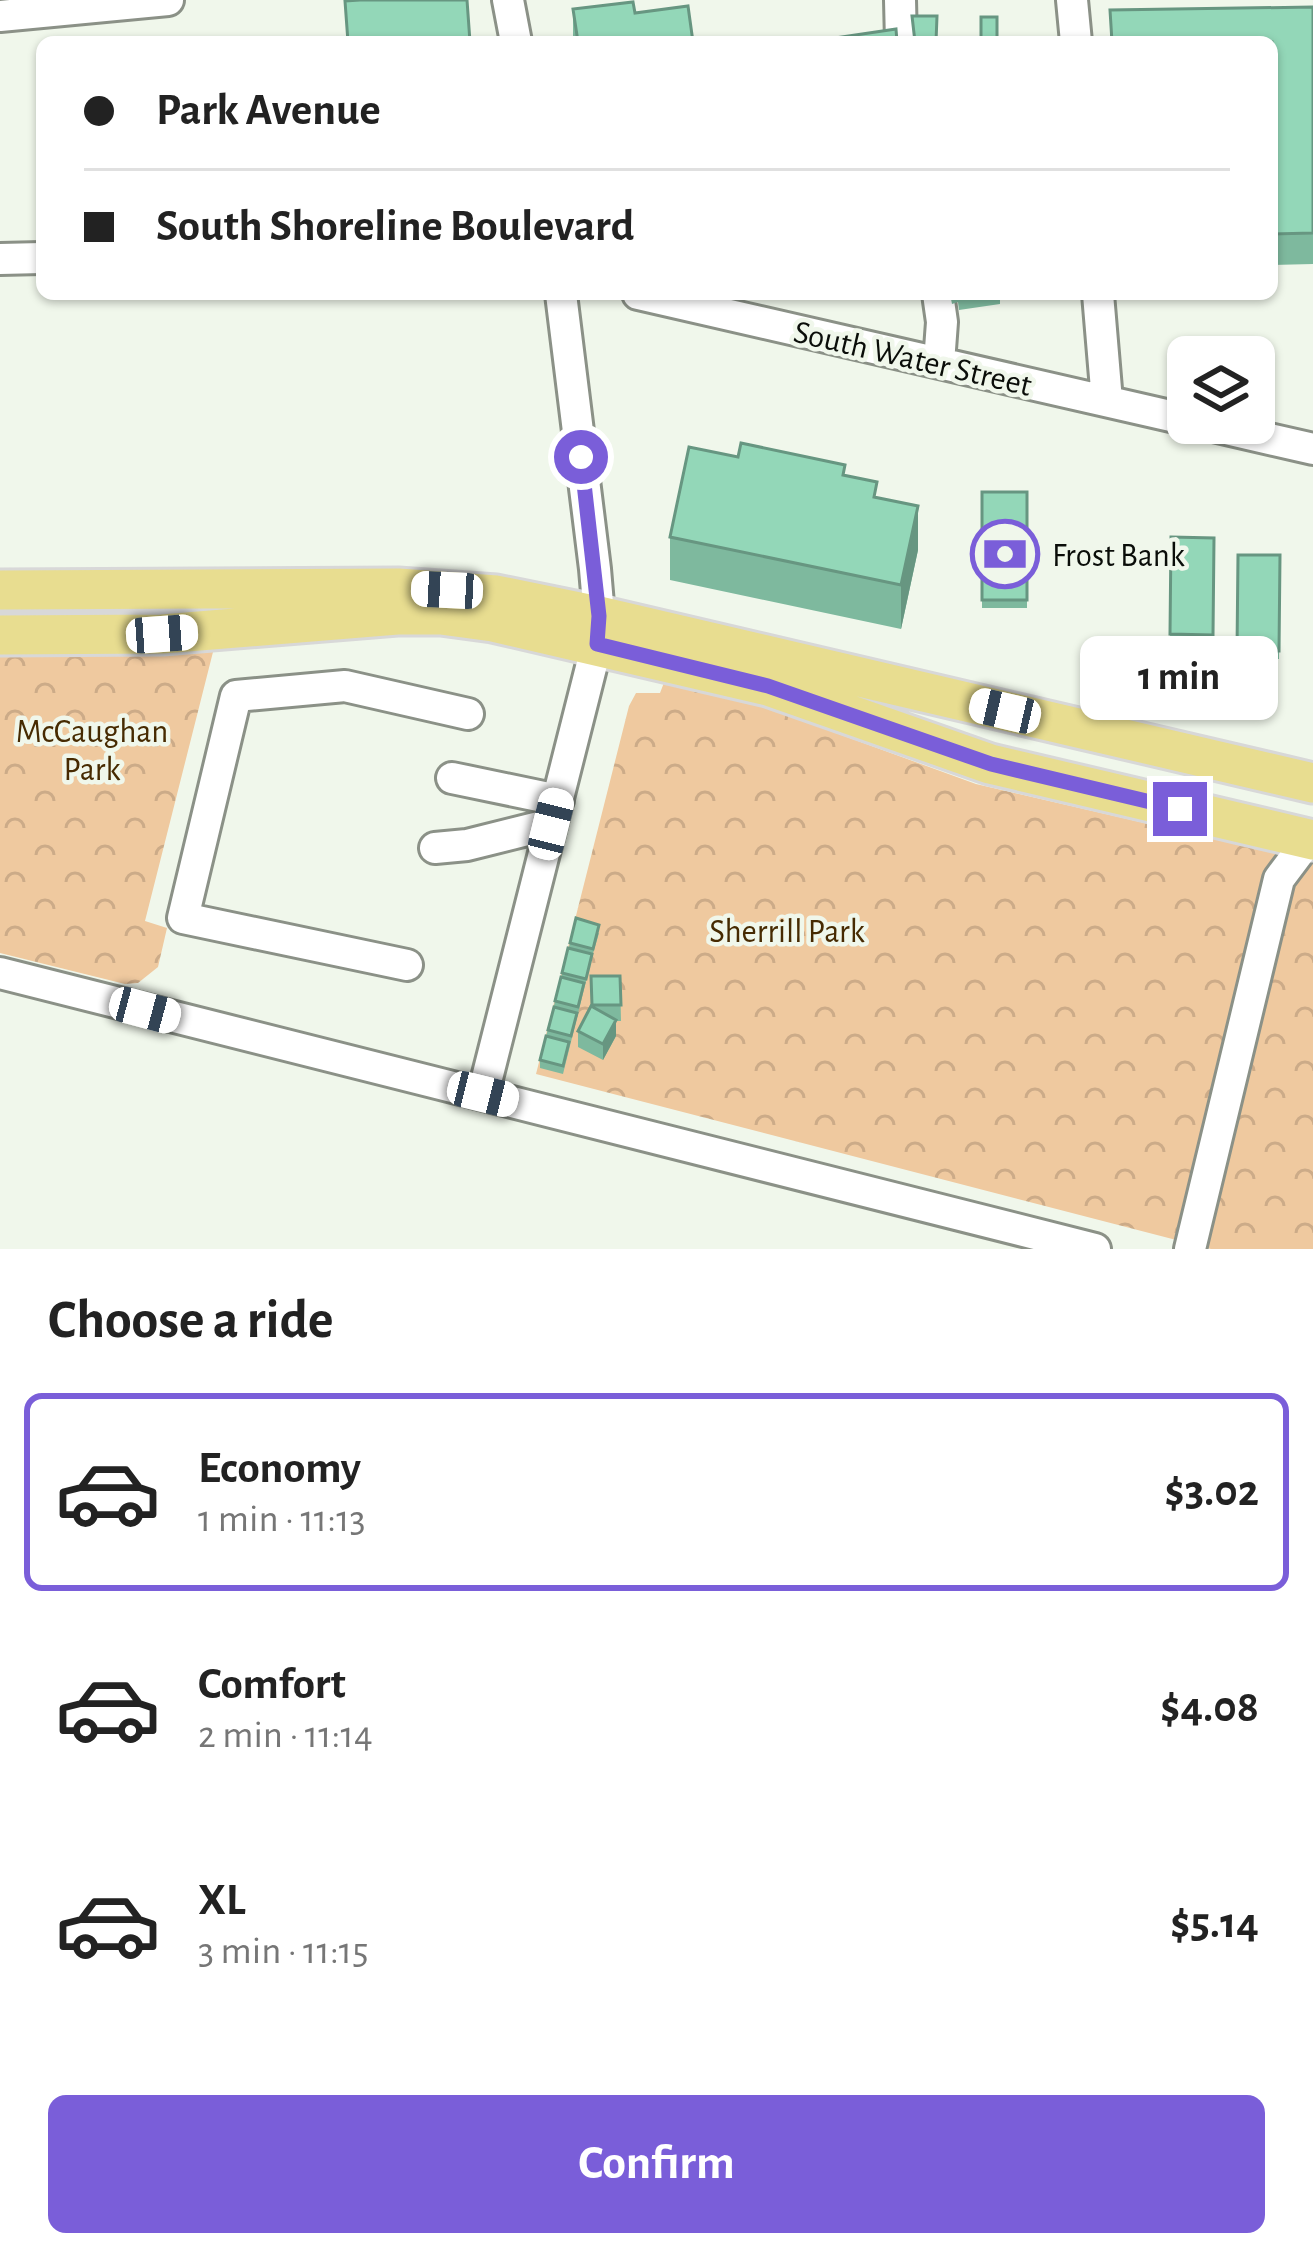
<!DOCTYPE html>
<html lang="en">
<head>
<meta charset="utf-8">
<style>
	body { margin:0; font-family:"Alegreya Sans",sans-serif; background:#f6f6f6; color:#222; height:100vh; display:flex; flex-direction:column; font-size:45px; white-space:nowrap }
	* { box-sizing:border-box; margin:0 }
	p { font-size:39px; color:#767676 }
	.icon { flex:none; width:66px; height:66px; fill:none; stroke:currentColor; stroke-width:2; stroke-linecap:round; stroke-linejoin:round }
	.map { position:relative; height:1249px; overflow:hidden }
	.drawer { display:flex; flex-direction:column; background:#fff; flex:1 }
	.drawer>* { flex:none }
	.banner { position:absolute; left:36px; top:36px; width:1242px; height:264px; border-radius:18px; box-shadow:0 3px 9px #0004; display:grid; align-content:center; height:264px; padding:0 48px; background:#fff }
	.tools { position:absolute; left:1167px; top:336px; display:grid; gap:24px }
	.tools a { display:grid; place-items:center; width:108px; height:108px; border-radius:18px; background:#fff; box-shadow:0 3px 9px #0004; font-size:60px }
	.end { position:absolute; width:54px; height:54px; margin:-27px; border:15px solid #7a5ed9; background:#fff; box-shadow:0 0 0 6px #fff }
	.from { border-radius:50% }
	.bubble { position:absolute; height:84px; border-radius:18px; background:#fff; box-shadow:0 3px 9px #0004; font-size:39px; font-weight:700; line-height:84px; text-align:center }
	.car { position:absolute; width:36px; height:72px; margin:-36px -18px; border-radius:15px; box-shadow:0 0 9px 3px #0007; background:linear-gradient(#fff 24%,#345 0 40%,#fff 0 76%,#345 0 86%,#fff 0) }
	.banner b { display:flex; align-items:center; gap:42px; height:114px; font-size:45px }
	.banner b+b { border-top:3px solid #e0e0e0 }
	.banner i { width:30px; height:30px; background:#222 }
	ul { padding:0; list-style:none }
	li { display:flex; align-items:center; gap:36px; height:198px; margin:0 24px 18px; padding:0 24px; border:6px solid transparent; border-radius:18px }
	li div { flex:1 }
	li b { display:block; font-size:45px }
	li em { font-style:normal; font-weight:700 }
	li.current { border-color:#7a5ed9 }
	li>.icon { width:108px; height:108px; stroke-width:1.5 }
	h2 { padding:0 48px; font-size:54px; line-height:144px }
	.button { display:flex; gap:24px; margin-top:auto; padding:24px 48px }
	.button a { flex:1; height:138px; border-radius:18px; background:#7a5ed9; color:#fff; font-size:48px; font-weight:700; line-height:138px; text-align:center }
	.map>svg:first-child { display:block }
	.park { fill:url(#park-crowns) }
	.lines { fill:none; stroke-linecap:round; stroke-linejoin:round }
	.minor-casing { stroke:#8b9187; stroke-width:36 }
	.major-casing { stroke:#d8d8d8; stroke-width:45 }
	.minor { stroke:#fff; stroke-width:30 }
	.major { stroke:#e8dd90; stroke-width:39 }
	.wall { fill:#7eb99e }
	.shaded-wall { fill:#679681 }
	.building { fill:#93d7b8; stroke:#679681; stroke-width:3 }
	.route { stroke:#7a5ed9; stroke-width:15 }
	.labels { text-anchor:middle; stroke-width:9; stroke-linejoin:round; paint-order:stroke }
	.street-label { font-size:33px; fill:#0a0d09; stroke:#f0f7eb }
	.poi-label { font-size:33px; fill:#0a0d09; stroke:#f0f7eb; text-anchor:start }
	.park-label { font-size:33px; fill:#462a01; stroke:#f0f7eb }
</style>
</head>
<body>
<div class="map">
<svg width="1313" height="1249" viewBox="0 0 1313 1249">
	<defs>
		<pattern id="park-crowns" width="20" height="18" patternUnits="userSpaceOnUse" patternTransform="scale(3)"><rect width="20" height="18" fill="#efc99f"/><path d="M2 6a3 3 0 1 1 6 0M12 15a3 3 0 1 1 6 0" fill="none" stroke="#ccab88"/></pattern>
	</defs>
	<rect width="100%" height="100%" fill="#f0f7eb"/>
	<path class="park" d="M213,652l-68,269 22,7 -9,39 -20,16 -13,1 -125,-31v-296z
		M665,680l72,17 239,87 337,78v387h-102l-675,-175 93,-368 7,-13h24z"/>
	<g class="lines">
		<g class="minor-casing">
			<path id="minor" d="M508,0l8,42
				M900,0l1,42
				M1072,0l4,42
				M0,16l168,-16
				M0,259l42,-1
				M638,294l550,126
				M938,294l4,28 -3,41
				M1098,294l9,107
				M1200,423l113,26
				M452,778l106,22
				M435,848l32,-3 84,-21
				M407,965l-224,-47 53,-222 109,-10 123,28
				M0,973l1095,276
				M483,1094l114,-450 2,-28 -4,-47 -34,-275
				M1190,1249l89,-370 30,-40"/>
		</g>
		<g class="major-casing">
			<path id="major" d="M0,590l398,-2 98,7 103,21 714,167
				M0,635l162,-1 235,-19h44l52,7 275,64 222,78 323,76"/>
		</g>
		<use href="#minor" class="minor"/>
		<use href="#major" class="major"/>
	</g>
	<path class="wall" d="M1313,7v257l-41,1v-223h-162v-32z
		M573,9l62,4 58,29h-120z
		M950,294h68l-18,3v7l-41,6 -1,-8 -6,2z
		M738,457l107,18 32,23 41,52 -17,79 -231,-49v-43z
		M982,492h45v116h-45z
		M1171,537l43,1 -1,105 -43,-1z
		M1238,555h42l-1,104h-42z
		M599,933l-7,24 -29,117 -23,-6v-8l30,-117z
		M620,976l1,45h-5v15l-13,24 -25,-13v-16l13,-25z"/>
	<path class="shaded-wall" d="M918,506v44l-17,79v-44z
		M616,1020v16l-13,24v-16z"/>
	<path class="building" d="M360,0h107l3,42h-122l-3,-41z
		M633,2l2,11 53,-7 5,36h-115l-5,-33z
		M1313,7v226l-41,1v-192h-160l-2,-32z
		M912,16h25l-1,26h-21z
		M981,17h16v25h15h-31z
		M896,29l1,13h-89z
		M741,443l104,22 -2,10 34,7 -3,15 44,9 -17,79 -231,-48 19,-90 49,10z
		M982,492h45v108h-45z
		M1171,537l43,1 -1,97 -43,-1z
		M1238,555h42l-1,96h-42z
		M576,918l23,7 -6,24 -23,-6z
		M568,948l24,6 -6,25 -24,-6z
		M591,976h29l1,29h-29z
		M561,977l23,6 -6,24 -23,-6z
		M591,1006l25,14 -13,24 -25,-13z
		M554,1007l23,6 -6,23 -23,-6z
		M546,1036l23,6 -6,24 -23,-6z"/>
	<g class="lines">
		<path class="route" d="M581,457l18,159 -2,28 171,42 223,78 189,45"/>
	</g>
	<defs>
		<g id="bank-ring" transform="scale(3.45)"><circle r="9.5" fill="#f0f7eb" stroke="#7a5ed9" stroke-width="1.5"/><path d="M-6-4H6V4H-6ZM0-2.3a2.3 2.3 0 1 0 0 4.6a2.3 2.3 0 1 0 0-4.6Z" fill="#7a5ed9"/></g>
	</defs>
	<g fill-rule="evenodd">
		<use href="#bank-ring" x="1005" y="554"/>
	</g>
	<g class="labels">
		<g class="street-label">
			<text transform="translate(913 357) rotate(13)" y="12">South Water Street</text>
		</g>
		<g class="poi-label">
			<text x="1052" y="566">Frost Bank</text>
		</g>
		<g class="park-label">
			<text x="92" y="742">McCaughan<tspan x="92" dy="38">Park</tspan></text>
			<text x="787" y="942">Sherrill Park</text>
		</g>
	</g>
</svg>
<div class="tools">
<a><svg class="icon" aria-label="layers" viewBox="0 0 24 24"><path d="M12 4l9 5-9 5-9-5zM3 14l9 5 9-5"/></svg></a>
</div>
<i class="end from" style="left:581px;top:457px"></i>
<i class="end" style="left:1180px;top:809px"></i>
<div class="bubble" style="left:1080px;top:636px;width:198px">1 min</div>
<i class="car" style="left:447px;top:590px;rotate:273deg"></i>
<i class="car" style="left:162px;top:634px;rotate:86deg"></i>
<i class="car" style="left:1005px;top:711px;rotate:283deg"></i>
<i class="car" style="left:551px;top:824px;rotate:14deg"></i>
<i class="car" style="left:145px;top:1010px;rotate:105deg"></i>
<i class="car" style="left:483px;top:1094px;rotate:104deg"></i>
<div class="banner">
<b><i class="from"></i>Park Avenue</b>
<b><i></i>South Shoreline Boulevard</b>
</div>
</div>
<section class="drawer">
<h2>Choose a ride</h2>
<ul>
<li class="current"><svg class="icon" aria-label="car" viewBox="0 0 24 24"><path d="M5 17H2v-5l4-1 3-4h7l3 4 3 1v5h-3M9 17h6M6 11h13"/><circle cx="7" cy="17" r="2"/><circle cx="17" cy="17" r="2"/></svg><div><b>Economy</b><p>1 min · 11:13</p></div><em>$3.02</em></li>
<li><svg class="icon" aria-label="car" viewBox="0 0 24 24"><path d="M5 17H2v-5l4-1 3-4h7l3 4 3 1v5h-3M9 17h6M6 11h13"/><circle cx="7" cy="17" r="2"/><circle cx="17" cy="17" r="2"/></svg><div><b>Comfort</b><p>2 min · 11:14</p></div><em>$4.08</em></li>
<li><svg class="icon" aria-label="car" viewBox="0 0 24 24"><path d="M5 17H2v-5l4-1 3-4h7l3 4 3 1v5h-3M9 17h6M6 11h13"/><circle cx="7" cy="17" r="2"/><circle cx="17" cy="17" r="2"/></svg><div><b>XL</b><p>3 min · 11:15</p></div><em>$5.14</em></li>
</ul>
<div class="button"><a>Confirm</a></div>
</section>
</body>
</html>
